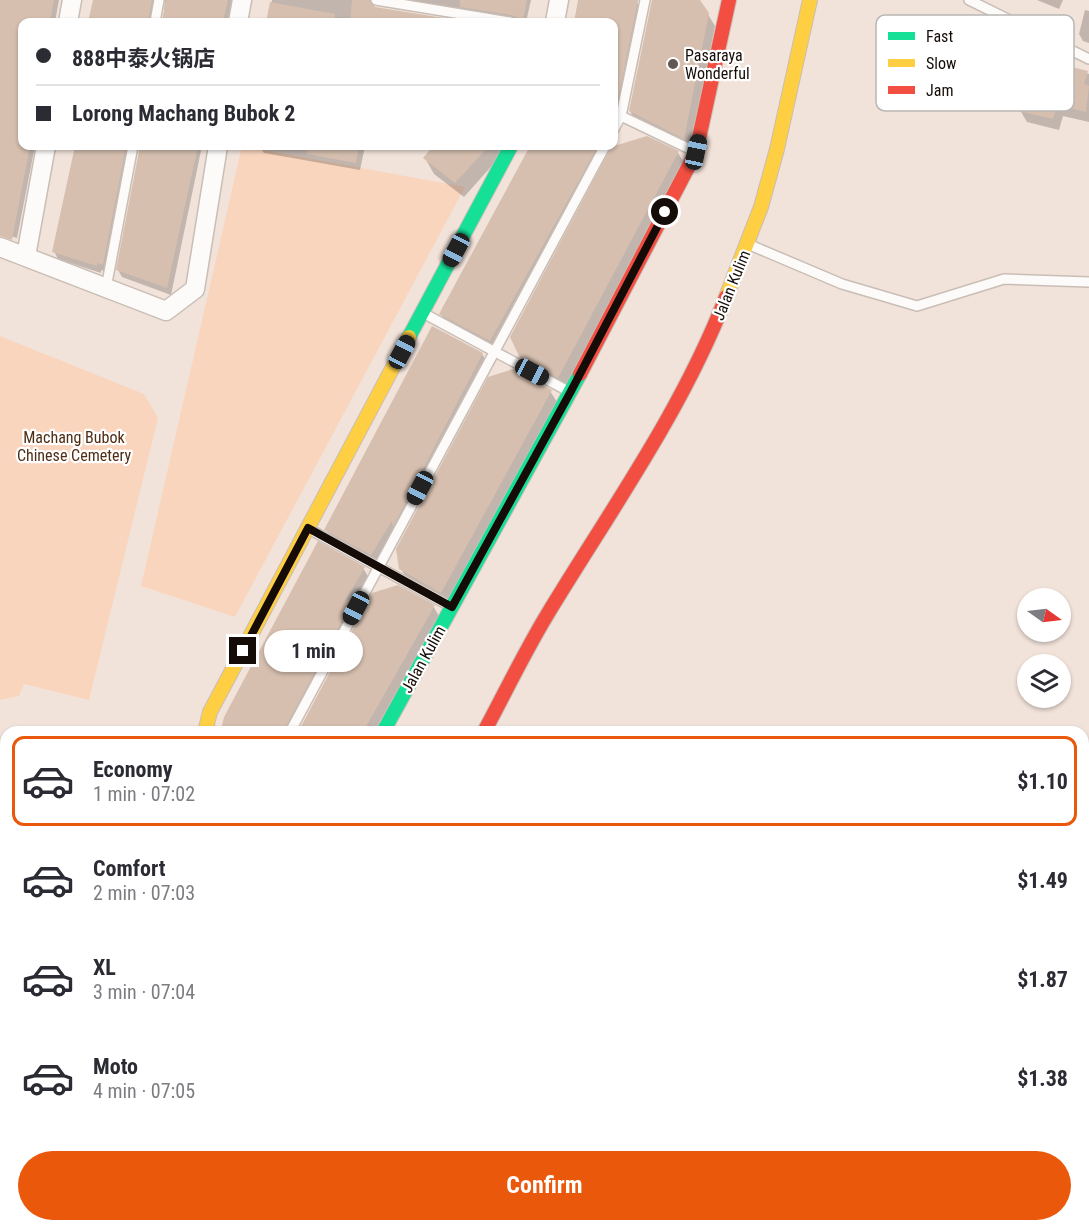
<!DOCTYPE html>
<html lang="en">
<head>
<meta charset="utf-8">
<style>
	body { margin:0; font-family:"Roboto Condensed","Noto Sans SC",sans-serif; background:#f2f2f3; color:#2b2b33; height:100vh; display:flex; flex-direction:column; font-size:22px; white-space:nowrap }
	* { box-sizing:border-box; margin:0 }
	p { font-size:20px; color:#7c7c81 }
	.icon { flex:none; width:33px; height:33px; fill:none; stroke:currentColor; stroke-width:2; stroke-linecap:round; stroke-linejoin:round }
	.map { position:relative; flex:1; overflow:hidden }
	.side { position:absolute; left:0px; top:726px; width:1089px; height:506px; display:flex; flex-direction:column; background:#fff; border-radius:18px 18px 0 0; box-shadow:0 2px 4px #0004 }
	.side>* { flex:none }
	.hud { position:absolute; left:18px; top:18px; width:600px; height:132px; border-radius:12px; box-shadow:0 2px 4px #0004; display:grid; align-content:center; height:132px; padding:0 18px; background:#fff }
	.needle { width:39px; rotate:104deg }
	.fabs { position:absolute; left:1017px; top:588px; display:grid; gap:12px }
	.fabs a { display:grid; place-items:center; width:54px; height:54px; border-radius:50%; background:#fff; box-shadow:0 2px 4px #0004; font-size:30px }
	.end { position:absolute; width:27px; height:27px; margin:-14px; border:8px solid #150c07; background:#fff; box-shadow:0 0 0 3px #fff }
	.from { border-radius:50% }
	.bubble { position:absolute; height:42px; border-radius:21px; background:#fff; box-shadow:0 2px 4px #0004; font-size:20px; font-weight:700; line-height:42px; text-align:center }
	.car { position:absolute; width:18px; height:36px; margin:-18px -9px; border-radius:8px; box-shadow:0 0 4px 2px #0007; background:linear-gradient(#222 24%,#8ab4d8 0 40%,#222 0 76%,#8ab4d8 0 86%,#222 0) }
	.hud b { display:flex; align-items:center; gap:21px; height:57px; font-size:22px }
	.hud b+b { border-top:2px solid #e1e1e2 }
	.hud i { width:15px; height:15px; background:#2b2b33 }
	ul { padding:10px 0 0; list-style:none }
	li { display:flex; align-items:center; gap:18px; height:90px; margin:0 12px 9px; padding:0 6px; border:3px solid transparent; border-radius:12px }
	li div { flex:1 }
	li b { display:block; font-size:22px }
	li em { font-style:normal; font-weight:700 }
	li.current { border-color:#ea580c }
	li>.icon { width:54px; height:54px; stroke-width:1.5 }
	.action { display:flex; gap:12px; margin-top:auto; padding:12px 18px }
	.action a { flex:1; height:69px; border-radius:36px; background:#ea580c; color:#fff; font-size:24px; font-weight:700; line-height:69px; text-align:center }
	.map>svg:first-child { display:block }
	.green { fill:#f9d5be }
	.shadow { fill:#0003 }
	.building { fill:#d6bfaf }
	.lines { fill:none; stroke-linecap:round; stroke-linejoin:round }
	.lane-casing { stroke:#c9beb6; stroke-width:12 }
	.street-casing { stroke:#c9beb6; stroke-width:21 }
	.fast-casing { stroke:#c9beb6; stroke-width:16 }
	.slow-casing { stroke:#c9beb6; stroke-width:16 }
	.jam-casing { stroke:#c9beb6; stroke-width:16 }
	.lane { stroke:#fdfbf9; stroke-width:9 }
	.street { stroke:#fdfbf9; stroke-width:18 }
	.fast { stroke:#16e098; stroke-width:14 }
	.slow { stroke:#ffcf43; stroke-width:14 }
	.jam { stroke:#f24e42; stroke-width:14 }
	.route { stroke:#150c07; stroke-width:8 }
	.poi-dot { fill:#625751; stroke:#fff; stroke-width:2 }
	.labels { text-anchor:middle; stroke-width:4.5; stroke-linejoin:round; paint-order:stroke }
	.poi-label { font-size:16px; fill:#150c07; stroke:#fff; text-anchor:start }
	.street-label { font-size:16px; fill:#150c07; stroke:#fff }
	.park-label { font-size:16px; fill:#4f2d14; stroke:#fff }
	.key { fill:#fff; stroke:#b9b6b5; stroke-width:1.5 }
	.key-label { font-size:16px; fill:#150c07 }
</style>
</head>
<body>
<div class="map">
<svg width="1089" height="1231" viewBox="0 0 1089 1231">
	<rect width="100%" height="100%" fill="#f2e3da"/>
	<path class="green" d="M242,146l223,41 -230,430 -94,-31z
		M0,336l144,58 14,24 -69,282 -65,-16 -5,12 -19,4z"/>
	<path class="shadow" d="M0,0h59l-4,22h-33v124h13l-18,92 -17,-5z
		M94,0h71l-9,6 -3,16h-64z
		M165,0h68l-5,22h-65z
		M272,0h259l-5,22 -144,-21 -7,2 -2,5 89,14h-195z
		M580,0h54l8,8 -21,102 -3,-2 -3,12 -1,-98h-39z
		M659,0h40l16,26 -25,123 -16,-8 -4,-7 -18,-3 -15,-8 -7,-12z
		M1037,0h26l-4,9z
		M1085,10l4,1v32l-6,-2 -4,-7z
		M1061,55l6,13 22,6v48l-26,-6 -4,14 -32,-8 -7,-12z
		M647,138l31,15 7,11 -120,225 -36,-20 -7,-12z
		M77,146h125l-31,149 -49,-18 -4,-7 23,-124 -7,1 -27,125 -6,-2v3l-43,-14 -4,-8z
		M259,146h106l-5,24 -96,-17z
		M435,146h68l3,4 -42,47 -30,-23 -9,-16z
		M532,146h69l-107,202 -49,-27 -4,-7z
		M482,354l5,8 -109,199 -48,-24 -4,-8z
		M550,391l7,11 -109,202 -40,-23 -7,-12z
		M363,568l6,10 -77,154h-67l-2,-3z
		M433,606l6,10 -65,116h-75z"/>
	<path class="building" d="M0,0h54l-4,22h-28v124h8l-18,94 -12,-4z
		M93,0h59l-4,22h-60z
		M166,0h62l-5,22h-61z
		M352,0h17l6,7 75,12 -1,3h-99z
		M460,0h67l-4,20 -12,-5 -51,-8z
		M578,0h60l-21,104 -3,-2v-80h-40z
		M652,0h48l9,13 -25,126 -55,-28z
		M270,2l65,12 -1,8h-68z
		M1034,47l28,7 -3,10 29,7 -4,13 5,2 -3,26 -29,-7 -4,14 -34,-8z
		M647,136l32,15 -121,227 -38,-20 -10,-21 101,-190z
		M75,146h51l-23,119 -6,-2v3l-45,-14z
		M140,146h58l-31,142 -51,-18z
		M308,146h51l-3,17 -49,-9z
		M433,146h56l-34,37 -32,-25z
		M530,146h68l-108,195 -51,-27z
		M432,326l51,27 -90,174 -1,-6 -21,34 -47,-25z
		M513,369l39,21 -111,203 -42,-24 -3,-20 92,-172z
		M318,541l47,26 -20,34 9,-3 -71,134h-57l-5,-3 3,-12z
		M398,585l37,20 -72,127h-65l74,-139z"/>
	<g class="lines">
		<g class="lane-casing">
			<path id="lane" d="M376,0l134,22
				M969,0l120,59
				M155,22l4,-22
				M621,116l73,35
				M614,129l7,-13 24,-116
				M750,245l92,39 75,22 87,-27 85,3
				M106,288l27,-142
				M425,314l143,77
				M309,529l141,77
				M290,732l315,-586"/>
		</g>
		<g class="street-casing">
			<path id="street" d="M68,22l4,-22
				M238,22l4,-22
				M555,22l4,-22
				M0,247l166,64 29,-22 23,-143
				M26,256l20,-110
				M189,1226l2,5"/>
		</g>
		<g class="fast-casing">
			<path id="fast" d="M409,337l102,-191
				M383,732l197,-358"/>
		</g>
		<g class="slow-casing">
			<path id="slow" d="M726,297l35,-90 16,-58 33,-149
				M205,732l5,-20 199,-375"/>
		</g>
		<g class="jam-casing">
			<path id="jam" d="M580,374l116,-222 33,-152
				M484,732c21,-39 40,-79 63,-117 63,-104 135,-204 179,-318
				M210,1231l5,-5"/>
		</g>
		<use href="#lane" class="lane"/>
		<use href="#street" class="street"/>
		<use href="#fast" class="fast"/>
		<use href="#slow" class="slow"/>
		<use href="#jam" class="jam"/>
	</g>
	<g class="lines">
		<path class="route" d="M243,651l65,-123 144,79 118,-214 95,-181"/>
	</g>
	<circle class="poi-dot" cx="673" cy="64" r="6"/>
	<g class="labels">
		<g class="poi-label">
			<text x="685" y="61">Pasaraya<tspan x="685" dy="18">Wonderful</tspan></text>
		</g>
		<g class="street-label">
			<text transform="translate(731 285) rotate(-68)" y="6">Jalan Kulim</text>
			<text transform="translate(423 659) rotate(-61)" y="6">Jalan Kulim</text>
		</g>
		<g class="park-label">
			<text x="74" y="443">Machang Bubok<tspan x="74" dy="18">Chinese Cemetery</tspan></text>
		</g>
	</g>
	<rect x="876" y="15" width="198" height="96" rx="9" class="key"/>
	<rect x="888" y="32" width="27" height="8" fill="#16e098"/>
	<rect x="888" y="59" width="27" height="8" fill="#ffcf43"/>
	<rect x="888" y="86" width="27" height="8" fill="#f24e42"/>
	<g class="key-label">
		<text x="926" y="42">Fast</text>
		<text x="926" y="69">Slow</text>
		<text x="926" y="96">Jam</text>
	</g>
</svg>
<div class="fabs">
<a><svg class="needle" viewBox="-14 -14 28 28"><path d="M0-13l5 13h-10z" fill="#e53935"/><path d="M0 13l5-13h-10z" fill="#7c7c81"/></svg></a>
<a><svg class="icon" aria-label="layers" viewBox="0 0 24 24"><path d="M12 4l9 5-9 5-9-5zM3 14l9 5 9-5"/></svg></a>
</div>
<i class="end from" style="left:665px;top:212px"></i>
<i class="end" style="left:243px;top:651px"></i>
<div class="bubble" style="left:264px;top:630px;width:99px">1 min</div>
<i class="car" style="left:696px;top:152px;rotate:12deg"></i>
<i class="car" style="left:456px;top:250px;rotate:208deg"></i>
<i class="car" style="left:402px;top:352px;rotate:28deg"></i>
<i class="car" style="left:532px;top:372px;rotate:118deg"></i>
<i class="car" style="left:420px;top:488px;rotate:208deg"></i>
<i class="car" style="left:356px;top:608px;rotate:208deg"></i>
<div class="hud">
<b><i class="from"></i>888中泰火锅店</b>
<b><i></i>Lorong Machang Bubok 2</b>
</div>
<section class="side">
<ul>
<li class="current"><svg class="icon" aria-label="car" viewBox="0 0 24 24"><path d="M5 17H2v-5l4-1 3-4h7l3 4 3 1v5h-3M9 17h6M6 11h13"/><circle cx="7" cy="17" r="2"/><circle cx="17" cy="17" r="2"/></svg><div><b>Economy</b><p>1 min · 07:02</p></div><em>$1.10</em></li>
<li><svg class="icon" aria-label="car" viewBox="0 0 24 24"><path d="M5 17H2v-5l4-1 3-4h7l3 4 3 1v5h-3M9 17h6M6 11h13"/><circle cx="7" cy="17" r="2"/><circle cx="17" cy="17" r="2"/></svg><div><b>Comfort</b><p>2 min · 07:03</p></div><em>$1.49</em></li>
<li><svg class="icon" aria-label="car" viewBox="0 0 24 24"><path d="M5 17H2v-5l4-1 3-4h7l3 4 3 1v5h-3M9 17h6M6 11h13"/><circle cx="7" cy="17" r="2"/><circle cx="17" cy="17" r="2"/></svg><div><b>XL</b><p>3 min · 07:04</p></div><em>$1.87</em></li>
<li><svg class="icon" aria-label="car" viewBox="0 0 24 24"><path d="M5 17H2v-5l4-1 3-4h7l3 4 3 1v5h-3M9 17h6M6 11h13"/><circle cx="7" cy="17" r="2"/><circle cx="17" cy="17" r="2"/></svg><div><b>Moto</b><p>4 min · 07:05</p></div><em>$1.38</em></li>
</ul>
<div class="action"><a>Confirm</a></div>
</section>
</div>
</body>
</html>
